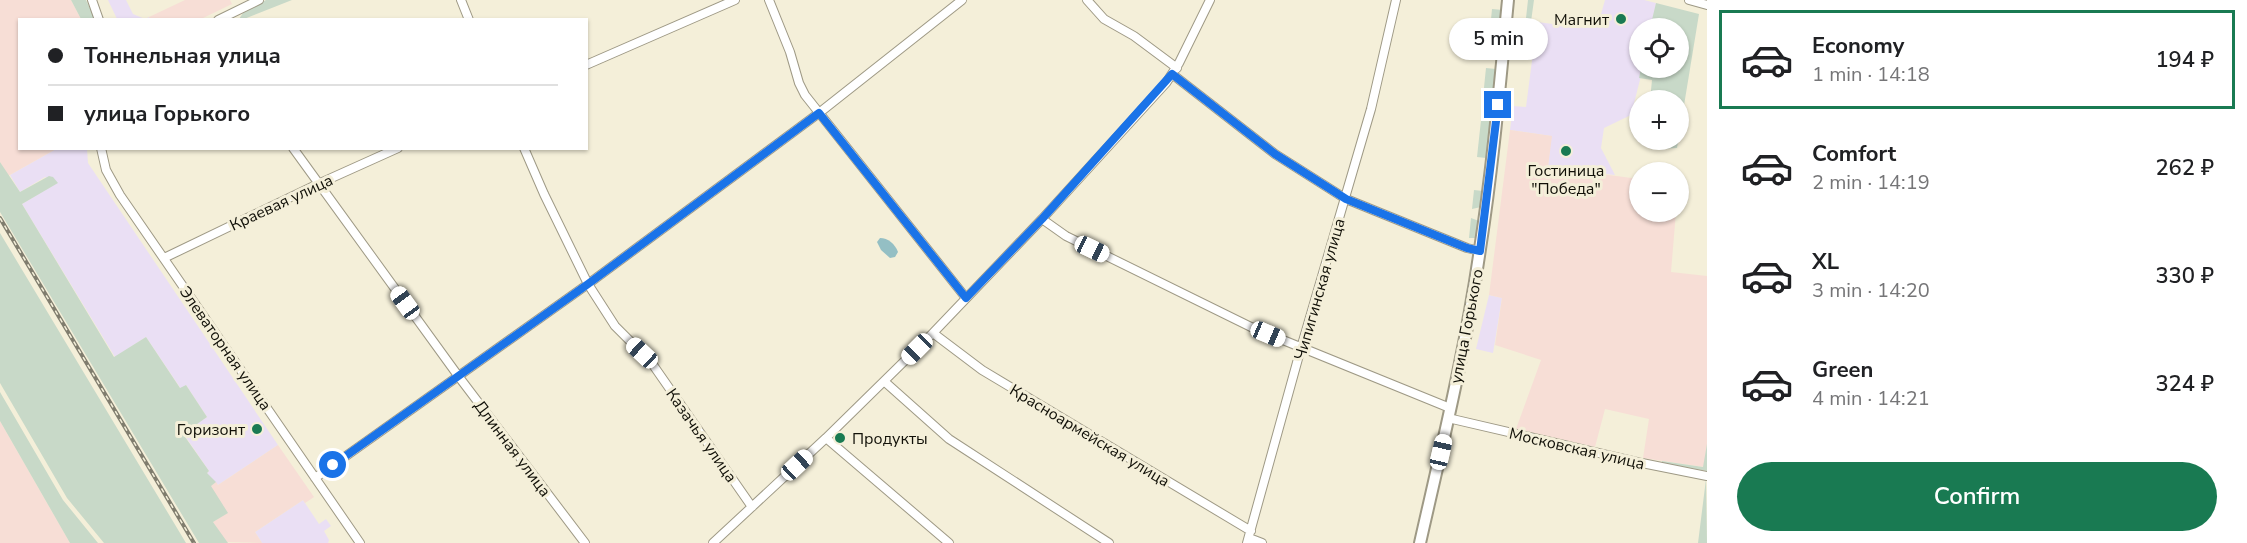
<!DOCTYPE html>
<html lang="en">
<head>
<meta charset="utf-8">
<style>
	body { margin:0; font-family:"Nunito Sans",sans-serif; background:#f6f6f6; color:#202124; height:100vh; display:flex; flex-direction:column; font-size:22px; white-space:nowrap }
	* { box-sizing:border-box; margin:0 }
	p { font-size:20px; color:#757577 }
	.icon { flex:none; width:33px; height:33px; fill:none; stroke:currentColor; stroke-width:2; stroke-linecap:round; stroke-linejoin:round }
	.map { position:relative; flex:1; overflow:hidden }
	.details { display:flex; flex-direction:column; background:#fff; width:540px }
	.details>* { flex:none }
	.guide { position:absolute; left:18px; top:18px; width:570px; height:132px; border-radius:0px; box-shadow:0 2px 4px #0004; display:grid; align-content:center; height:132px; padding:0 30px; background:#fff }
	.fabs { position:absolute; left:1629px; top:18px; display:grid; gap:12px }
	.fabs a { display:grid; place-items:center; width:60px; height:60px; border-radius:50%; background:#fff; box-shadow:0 2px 4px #0004; font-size:30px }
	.end { position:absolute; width:27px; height:27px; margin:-14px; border:8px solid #1a73e8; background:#fff; box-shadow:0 0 0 3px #fff }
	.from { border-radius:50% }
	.bubble { position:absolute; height:42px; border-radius:21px; background:#fff; box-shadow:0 2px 4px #0004; font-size:20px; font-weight:600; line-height:42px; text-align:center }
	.car { position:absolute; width:18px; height:36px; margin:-18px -9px; border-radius:8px; box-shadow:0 0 4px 2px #0007; background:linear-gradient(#fff 24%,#345 0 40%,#fff 0 76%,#345 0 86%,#fff 0) }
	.guide b { display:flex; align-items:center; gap:21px; height:57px; font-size:22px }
	.guide b+b { border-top:2px solid #e0e0e0 }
	.guide i { width:15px; height:15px; background:#202124 }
	ul { padding:10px 0 0; list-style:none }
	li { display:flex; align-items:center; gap:18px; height:99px; margin:0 12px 9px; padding:0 18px; border:3px solid transparent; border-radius:0px }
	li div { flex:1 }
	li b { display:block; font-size:22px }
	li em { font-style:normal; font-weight:600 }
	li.selected { border-color:#197a52 }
	li>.icon { width:54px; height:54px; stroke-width:1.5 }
	.primary-button { display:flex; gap:12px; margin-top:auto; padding:12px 30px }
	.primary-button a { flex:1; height:69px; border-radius:36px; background:#197a52; color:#fff; font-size:24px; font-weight:600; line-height:69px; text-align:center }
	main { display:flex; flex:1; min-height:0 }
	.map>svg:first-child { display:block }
	.commercial { fill:#eadff4 }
	.industrial { fill:#f7ded6 }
	.green { fill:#c8d9c8 }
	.water { fill:#94bfc4 }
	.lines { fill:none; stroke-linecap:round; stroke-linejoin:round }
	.minor-casing { stroke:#9e9985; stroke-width:10 }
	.major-casing { stroke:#9e9985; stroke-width:14 }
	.minor { stroke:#fff; stroke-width:8 }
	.major { stroke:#fff; stroke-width:10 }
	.rail-casing { stroke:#807d6e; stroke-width:4 }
	.rail { stroke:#f4efd9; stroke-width:1.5; stroke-dasharray:4.5; stroke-linecap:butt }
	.route { stroke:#1a73e8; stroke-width:8 }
	.poi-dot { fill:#197a52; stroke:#f4efd9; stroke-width:2 }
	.labels { text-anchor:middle; stroke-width:6; stroke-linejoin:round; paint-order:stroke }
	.poi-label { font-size:16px; fill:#111008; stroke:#f4efd9; text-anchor:end }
	.street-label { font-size:16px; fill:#111008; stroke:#f4efd9 }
</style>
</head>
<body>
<main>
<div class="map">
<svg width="1707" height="543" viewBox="0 0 1707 543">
	<rect width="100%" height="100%" fill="#f4efd9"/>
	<path class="commercial" d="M108,0h18l7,14 12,5 4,-2 1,2h-33z
		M1605,0h39l12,3 -5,25h-11v40h3l-12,47 -27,13 -3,20 14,27 -67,-8 3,-31 -41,-6 3,-24 13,1 11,-85 48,6 3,-12 13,-2z
		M56,149h31l1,14 190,282 -60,40 -7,-6 -4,-6 2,-2 -26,-38 24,-16 -21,-32 -5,4 -35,-52 -31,20 -93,-153 35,-21 -12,-6 -25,15 -10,-17z
		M1489,295l13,3 -9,55 -17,-4z
		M303,500l16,24 7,-5 5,7 -7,5 5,9 -1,3h-66l-7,-11z"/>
	<path class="industrial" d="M0,0h71l10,19 -61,1v128l36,1 -48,27 -8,-14z
		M185,0h45l2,4 -31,15h-51l-1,-2z
		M1510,130l42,6 -4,31 91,12 1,33h36l-5,60 36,4v168l-3,23 -61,-9 6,-39 -44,-10 -10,38 -79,-18 25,-69 -46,-15 7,-47 -13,-3z
		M0,421l70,122h-70z
		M278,445l36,52 -9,6 -2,-3 -48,32 7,11 -36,-1 -13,-20 14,-9 -17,-27 6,-4 2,3z"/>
	<path class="green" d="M71,0h15l9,19h-14z
		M266,0h26l-48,19h-5l4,-6z
		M1528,0h6l-5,36h-5z
		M1656,3l43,11 -22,134 -20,1 4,-9h17v-40h-28l2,-20 -13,-2 2,-10h37v-40h-28z
		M1492,9l11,1 -5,41 -10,-1z
		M1486,68l10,1 -4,39 -10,-1z
		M1482,111l9,1 -5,46 -9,-1z
		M0,162l20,30 29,-16 4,1 5,6 -36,21 92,153 32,-20 34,51 6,-3 21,32 -24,17 26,37 -2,2 9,9 -5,4 17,27 -15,9 15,21h-29l-199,-331z
		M1474,190l9,1 -2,16 -9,2z
		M1471,218l8,3 -2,17h-8z
		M0,233l186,310h-82l-37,-45 -67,-115z
		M0,392l63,108 35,43h-28l-70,-122z
		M1707,444v27l-45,-8v-2l41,6z
		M1706,479l1,64h-9z"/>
	<path class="water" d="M880,238c8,0 15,6 18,14l-3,5 -5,1 -9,-8 -4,-8z"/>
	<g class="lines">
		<g class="minor-casing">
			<path id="minor" d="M92,0l7,20
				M461,0l8,20
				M769,0l21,52 9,31 6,12 161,203
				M1087,0l17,19 30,17 43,32
				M1689,0l18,5
				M218,20l41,-20
				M586,65l149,-65
				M1172,74l103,80 71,45 121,49 13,3
				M101,148l5,22 14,25 240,348
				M293,148l166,229 126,166
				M524,148l20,46 44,90 27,42 36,36 101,145
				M1042,219l24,17 185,91 199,81
				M164,258l154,-74 80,-36
				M933,333l49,37 269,161
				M885,382l64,57 160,104
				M1448,418l194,45 65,13
				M826,438l123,105
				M315,478l273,-194 231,-171 143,-113
				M1249,538l13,5
				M713,543l113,-105 107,-105 109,-114 124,-136 13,-20 31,-63
				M1247,543l54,-195 70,-239 25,-109"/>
		</g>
		<g class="major-casing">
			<path id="major" d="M1420,543c22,-97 46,-195 60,-294 13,-83 20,-166 28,-249"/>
		</g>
		<use href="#minor" class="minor"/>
		<use href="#major" class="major"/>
		<g class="rail-casing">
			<path id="rail" d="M0,218l194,325"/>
		</g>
		<use href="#rail" class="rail"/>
	</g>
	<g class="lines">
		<path class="route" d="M333,465l255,-181 231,-171 147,185 76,-79 130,-145 103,80 71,45 121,49 13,3 18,-146"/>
	</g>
	<g class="poi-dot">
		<circle cx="1621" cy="19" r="6"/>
		<circle cx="1566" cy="151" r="6"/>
		<circle cx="257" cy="429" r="6"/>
		<circle cx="840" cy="438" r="6"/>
	</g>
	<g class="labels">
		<g class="poi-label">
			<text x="1609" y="25">Магнит</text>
			<text x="1566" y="176" text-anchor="middle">Гостиница<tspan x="1566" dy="18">"Победа"</tspan></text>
			<text x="245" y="435">Горизонт</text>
			<text x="852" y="444" text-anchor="start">Продукты</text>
		</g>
		<g class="street-label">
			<text transform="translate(281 202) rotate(-25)" y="6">Краевая улица</text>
			<text transform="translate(1319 289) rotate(-74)" y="6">Чипигинская улица</text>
			<text transform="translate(1466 326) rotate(-79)" y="6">улица Горького</text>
			<text transform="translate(226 348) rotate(55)" y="6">Элеваторная улица</text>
			<text transform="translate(702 435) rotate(55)" y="6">Казачья улица</text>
			<text transform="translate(1090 435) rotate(31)" y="6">Красноармейская улица</text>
			<text transform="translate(513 448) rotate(53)" y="6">Длинная улица</text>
			<text transform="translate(1577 448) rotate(13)" y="6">Московская улица</text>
		</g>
	</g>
</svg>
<div class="fabs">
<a><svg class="icon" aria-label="locate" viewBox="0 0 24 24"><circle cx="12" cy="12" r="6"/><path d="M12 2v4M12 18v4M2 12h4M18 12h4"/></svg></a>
<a>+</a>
<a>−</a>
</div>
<i class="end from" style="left:333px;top:465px"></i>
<i class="end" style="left:1498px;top:105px"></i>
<div class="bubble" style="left:1449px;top:18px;width:99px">5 min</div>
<i class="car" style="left:1092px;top:249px;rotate:115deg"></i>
<i class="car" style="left:405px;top:303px;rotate:324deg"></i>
<i class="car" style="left:1268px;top:334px;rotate:113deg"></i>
<i class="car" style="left:917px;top:349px;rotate:225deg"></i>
<i class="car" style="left:642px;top:353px;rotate:313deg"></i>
<i class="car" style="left:1441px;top:452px;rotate:13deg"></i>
<i class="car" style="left:797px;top:465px;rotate:47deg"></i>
<div class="guide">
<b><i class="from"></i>Тоннельная улица</b>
<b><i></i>улица Горького</b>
</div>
</div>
<section class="details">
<ul>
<li class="selected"><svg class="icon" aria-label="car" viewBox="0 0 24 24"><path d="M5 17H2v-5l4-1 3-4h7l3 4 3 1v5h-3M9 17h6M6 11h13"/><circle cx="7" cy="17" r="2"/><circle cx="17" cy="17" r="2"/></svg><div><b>Economy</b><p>1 min · 14:18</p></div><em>194 ₽</em></li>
<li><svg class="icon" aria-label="car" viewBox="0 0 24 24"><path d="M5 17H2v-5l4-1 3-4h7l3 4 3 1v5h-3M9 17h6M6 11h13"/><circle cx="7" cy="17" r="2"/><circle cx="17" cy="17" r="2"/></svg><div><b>Comfort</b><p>2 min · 14:19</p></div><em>262 ₽</em></li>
<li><svg class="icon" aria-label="car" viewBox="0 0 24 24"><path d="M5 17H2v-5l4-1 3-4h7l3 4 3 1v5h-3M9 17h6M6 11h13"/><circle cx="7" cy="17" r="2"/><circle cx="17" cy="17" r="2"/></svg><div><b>XL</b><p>3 min · 14:20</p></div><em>330 ₽</em></li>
<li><svg class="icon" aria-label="car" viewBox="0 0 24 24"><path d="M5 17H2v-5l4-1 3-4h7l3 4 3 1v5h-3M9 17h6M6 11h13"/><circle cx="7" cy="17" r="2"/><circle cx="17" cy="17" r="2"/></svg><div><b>Green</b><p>4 min · 14:21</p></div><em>324 ₽</em></li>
</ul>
<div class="primary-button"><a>Confirm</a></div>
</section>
</main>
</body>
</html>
